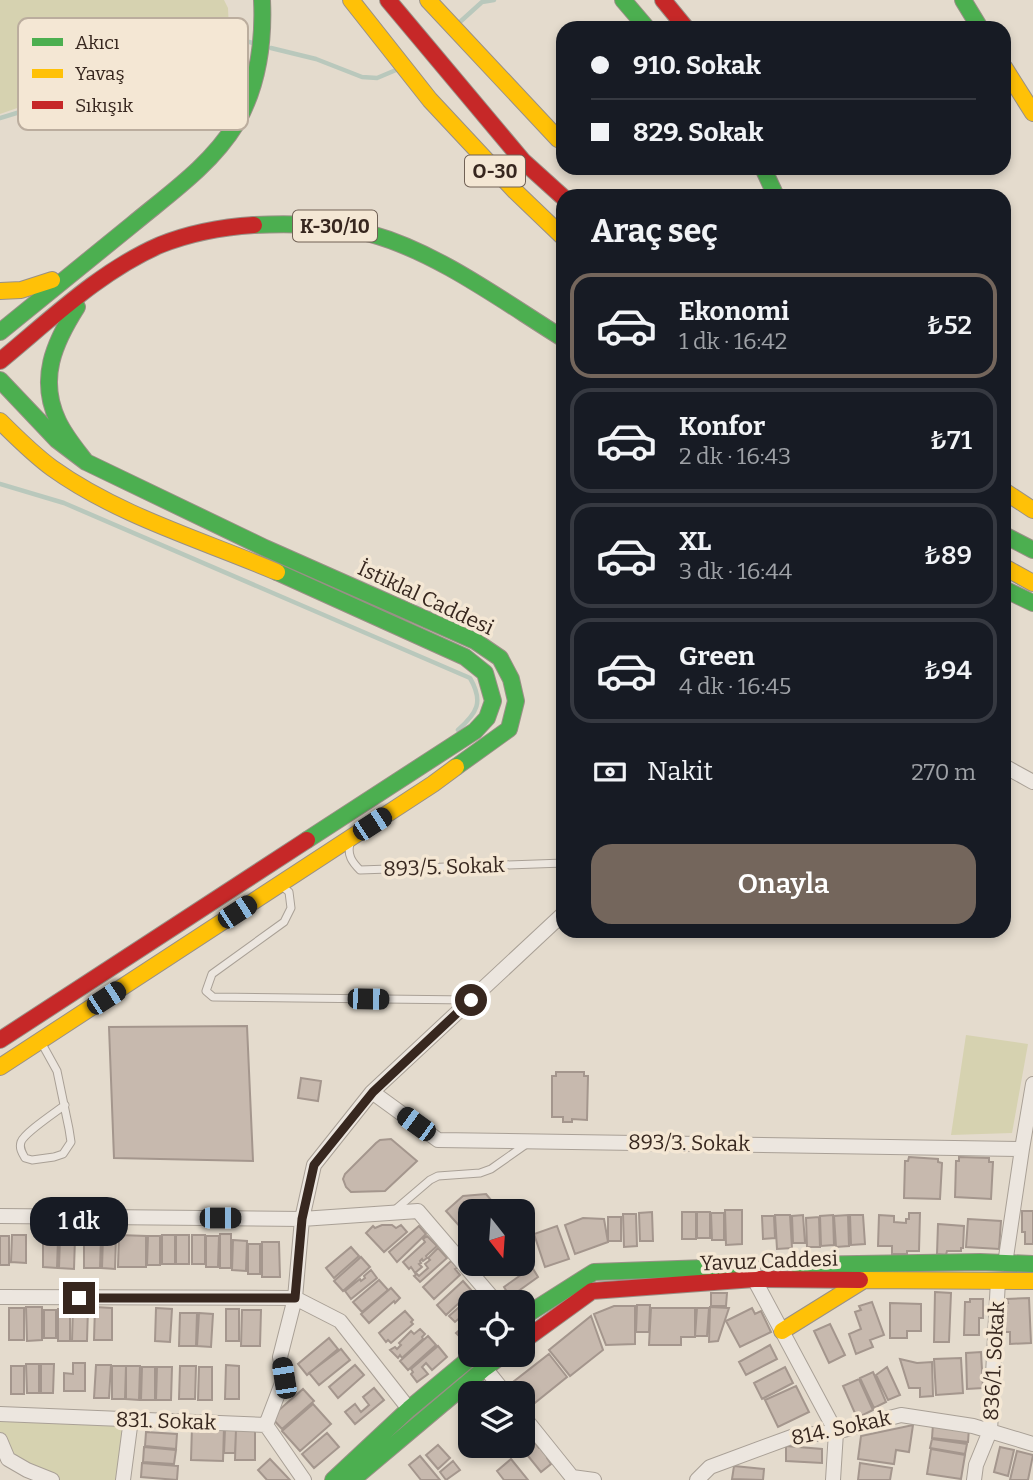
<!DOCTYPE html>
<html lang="tr">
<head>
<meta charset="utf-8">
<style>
	body { margin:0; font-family:Bitter,serif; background:#242831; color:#f1f3f6; height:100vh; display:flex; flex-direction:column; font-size:26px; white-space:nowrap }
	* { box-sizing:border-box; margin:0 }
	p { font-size:23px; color:#9ea1a6 }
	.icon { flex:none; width:38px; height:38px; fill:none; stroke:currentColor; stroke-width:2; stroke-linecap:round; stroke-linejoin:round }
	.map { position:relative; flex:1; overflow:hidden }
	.side { position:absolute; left:556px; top:189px; width:455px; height:749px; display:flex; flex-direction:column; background:#171b24; border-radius:21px; box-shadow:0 4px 10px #0003 }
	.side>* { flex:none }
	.banner { position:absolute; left:556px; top:21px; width:455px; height:154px; border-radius:21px; box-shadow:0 4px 10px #0003; display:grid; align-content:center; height:154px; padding:0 35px; background:#171b24 }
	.needle { width:46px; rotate:163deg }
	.controls { position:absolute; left:458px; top:1199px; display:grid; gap:14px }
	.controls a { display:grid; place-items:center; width:77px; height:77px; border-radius:14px; background:#171b24; box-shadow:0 4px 10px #0003; font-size:35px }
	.end { position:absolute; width:32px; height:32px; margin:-16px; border:9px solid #37271f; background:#fff; box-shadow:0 0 0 4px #fff }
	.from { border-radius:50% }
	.bubble { position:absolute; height:49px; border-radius:21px; background:#171b24; box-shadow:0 4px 10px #0003; font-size:23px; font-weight:600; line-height:49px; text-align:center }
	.car { position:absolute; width:21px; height:42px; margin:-21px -10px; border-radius:9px; box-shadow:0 0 5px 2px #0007; background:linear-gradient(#222 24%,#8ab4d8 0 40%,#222 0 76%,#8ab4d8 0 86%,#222 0) }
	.banner b { display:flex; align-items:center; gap:24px; height:66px; font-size:26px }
	.banner b+b { border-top:2px solid #363941 }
	.banner i { width:18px; height:18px; background:#f1f3f6 }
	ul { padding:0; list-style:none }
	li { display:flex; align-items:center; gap:21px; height:105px; margin:0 14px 10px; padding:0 21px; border:4px solid #363941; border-radius:21px }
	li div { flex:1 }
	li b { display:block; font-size:26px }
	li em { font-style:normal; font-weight:600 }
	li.active { border-color:#74665c }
	li>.icon { width:63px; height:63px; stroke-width:1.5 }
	h2 { padding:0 35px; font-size:32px; line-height:84px }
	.pay { display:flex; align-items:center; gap:18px; height:77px; padding:0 35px; font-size:26px }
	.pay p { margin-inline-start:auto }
	.cta { display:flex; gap:14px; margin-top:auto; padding:14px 35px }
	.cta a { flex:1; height:80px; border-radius:21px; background:#74665c; color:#fff; font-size:28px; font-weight:600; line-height:80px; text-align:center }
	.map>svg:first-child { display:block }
	.green { fill:#d6d2b0 }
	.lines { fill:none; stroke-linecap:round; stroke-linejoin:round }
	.stream { stroke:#b9c8bc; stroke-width:4.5 }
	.building { fill:#c7b9ae; stroke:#a4968d; stroke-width:2 }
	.lane-casing { stroke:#a9a096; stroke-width:9 }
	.street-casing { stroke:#a9a096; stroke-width:16 }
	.fast-casing { stroke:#999086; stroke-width:18 }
	.slow-casing { stroke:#999086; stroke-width:18 }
	.jam-casing { stroke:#999086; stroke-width:18 }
	.lane { stroke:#ece6df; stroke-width:7 }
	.street { stroke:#ece6df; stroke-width:14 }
	.fast { stroke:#4caf50; stroke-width:16 }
	.slow { stroke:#ffc107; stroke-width:16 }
	.jam { stroke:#c62828; stroke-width:16 }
	.route { stroke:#37271f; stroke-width:9 }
	.labels { text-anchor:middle; stroke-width:7; stroke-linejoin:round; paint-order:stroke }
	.shield { fill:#f4e7d4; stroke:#706155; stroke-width:2 }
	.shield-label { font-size:19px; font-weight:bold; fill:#37271f }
	.street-label { font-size:21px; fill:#37271f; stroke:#f4e7d4 }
	.key { fill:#f4e7d4; stroke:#bbad9e; stroke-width:2 }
	.key-label { font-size:19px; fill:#37271f }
</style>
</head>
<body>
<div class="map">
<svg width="1033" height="1480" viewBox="0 0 1033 1480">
	<rect width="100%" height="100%" fill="#e4dbcd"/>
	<path class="green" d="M0,0h224l4,8 1,22 -39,7 -63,33 -127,44z
		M966,1035l62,9 -16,89 -61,2z
		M0,1414l131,5 -8,61h-71l-25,-10 -27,-30z"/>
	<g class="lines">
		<path class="stream" d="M461,21l21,-19 12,-2
			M271,48l45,11 46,18 15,1 19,-8
			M0,118l108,-33 96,-43c21,-7 28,-5 49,1
			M0,484l64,19 406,175c14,24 7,35 -12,52"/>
	</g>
	<path class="building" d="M247,1026l6,135 -139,-3 -5,-131z
		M556,1072h28v4h4l-1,44 -15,-1v3h-9v-5h-11v-41h4z
		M301,1078l20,3 -3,20 -20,-3z
		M391,1139l26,22 -32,30 -34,1 -5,-5 -3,-8 2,-5 31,-31 4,-3z
		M909,1157l29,2v3l4,1 -2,36 -36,-1 1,-37h3z
		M959,1157l30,1v4h4l-2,37 -36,-2 1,-36h3z
		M486,1194l11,13v4h-26v22l-6,4 -2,-7 -17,-19 17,-15z
		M725,1210h17v34l-16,1z
		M1022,1211h11v33h-8v-12h-3z
		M652,1212l1,29h-13l-1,-28z
		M682,1212h14v27h-14z
		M697,1212h13v26h-13z
		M711,1213h13v27h-12z
		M909,1213h11l-1,38h-12v3h-15v-8h-14l1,-31 15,1v6l12,1v-4h3z
		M623,1214h13l1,32 -13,1z
		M775,1215h15l2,33 -15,1z
		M803,1215l2,28h-12l-1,-27z
		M833,1215l1,30 -13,1 -1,-30z
		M848,1215l1,31 -13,1 -2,-31z
		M850,1215h13l2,29 -14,1z
		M762,1216h12l1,22 -12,1z
		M608,1217h13v24h-13z
		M819,1217l1,30h-13l-1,-29z
		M583,1218l21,1 4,23 -33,12 -10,-29z
		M968,1219l33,2 -2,28 -33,-2z
		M938,1224l26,2 -1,22h-2v3h-14l-1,4 -9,-1z
		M382,1225h10l4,3 5,-3 6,7 -23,20 -18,-19 7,-7 2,2z
		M419,1226l7,8 -29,28 -8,-10z
		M557,1226l12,33 -24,8 -11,-33z
		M220,1234h11v34h-11z
		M12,1235h14v28l-15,-1z
		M84,1235h17l-1,33h-16z
		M119,1235l27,1v31h-28z
		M162,1235h13v29h-13z
		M176,1235h13v29h-13z
		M192,1235h13v29h-13z
		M0,1236h9v29h-9z
		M103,1236h13l-1,33 -13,-1z
		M148,1236h12v29h-13z
		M206,1236h13l-1,31h-12z
		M427,1236l10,10 -11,10 1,2 -4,3 -1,-2 -2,2 1,2 -2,1 3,3 -7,6 -4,-6 -2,2 -6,-7 22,-20 -2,-3z
		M43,1238h15l-1,30 -14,-1z
		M60,1238h15l-1,31 -15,-1z
		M233,1240l14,1 -1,30 -14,-1z
		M262,1242h17l1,35h-18z
		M248,1244h12v30h-12z
		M351,1247l8,9 -25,22 -8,-10z
		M438,1248l9,10 -27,24 -6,-6 3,-2 2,2 9,-8 -3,-4 5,-4 -2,-2z
		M361,1257l9,10 -27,24 -9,-10z
		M451,1261l7,6 -3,2 5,6 -26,24 -11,-12z
		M532,1267l6,10 -28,20 -6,-10z
		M371,1270l6,8 -26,21 -6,-8 15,-12 1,2 4,-3 -1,-2z
		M379,1280l9,10 -26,22 -9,-10z
		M463,1281l9,10 -26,24 -9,-10z
		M391,1288l9,10 -5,5 -1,-2 -25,22 -8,-9z
		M935,1292l16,1 -2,49h-15z
		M475,1293l6,6 -4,3h-6v6l-16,14 -6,-6z
		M711,1293h16l-1,13h-15z
		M1029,1298l2,45 -21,1v-12h-7l-1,-29h6l-1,-4z
		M970,1299h13v19h-4v17h-15l1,-33h5z
		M872,1302l12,33 -14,5 3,7 -17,7 -7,-20 12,-5 -6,-17 6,-2 -2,-4z
		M890,1303l31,1v27h-14v7h-17z
		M637,1305h13l-1,27h-13z
		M614,1306h21v38l-29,1 -12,-31z
		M26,1307h16v33l-15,1z
		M73,1307l15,1 -1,33h-15z
		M95,1307l17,1v32h-18z
		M710,1307l19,1 -11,33 -9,1z
		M9,1308h15v32h-15z
		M156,1308l16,1 -2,33 -15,-1z
		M651,1308h44v29h-14v8h-32z
		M697,1308h12l-2,28h-12z
		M752,1308l3,6 6,-3 10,21 -31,15 -14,-26z
		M58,1309h12v32h-12z
		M226,1309h13v32h-13z
		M44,1310h12v28h-12z
		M242,1310h19l-1,36h-19z
		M405,1311l8,9 -2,2 2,2 -22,19 -3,-3 -2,2 -7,-9z
		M180,1313h17l-1,33h-17z
		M199,1313l14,1 -2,33 -14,-1z
		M591,1316l12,34 -33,26 -21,-26z
		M471,1320v15l-7,6 -8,-8z
		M830,1324l15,31 -16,8 -15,-32z
		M420,1329l5,5 -3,3 1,2 -21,19 -2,-3 -2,3 -8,-8 5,-3 2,2 4,-4 -2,-2 12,-12 3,3z
		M428,1336l8,9 -28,25 -8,-9z
		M329,1338l9,11 -31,26 -9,-11z
		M770,1345l7,14 -31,16 -7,-13z
		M438,1346l9,11 -15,13 -6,-7 -4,4 6,7 -11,8 -6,-8 2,-2 -2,-3z
		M341,1349l9,11 -31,25 -10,-12z
		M981,1352l2,36 -16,1 -1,-36z
		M549,1354l18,23 -36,29 -8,-11v-2h-2l-8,-11z
		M961,1358l2,35 -27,2 -2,-36z
		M900,1359l17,4 15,-1 1,34 -13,1v-9h-11z
		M73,1363h12v28h-21v-18l9,1z
		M26,1364h13v29h-12z
		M41,1364h13l-1,29h-12z
		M96,1365h15l-2,33h-15z
		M226,1365l13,1v33h-14z
		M355,1365l9,10 -26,23 -9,-11z
		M11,1366h13v28h-13z
		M112,1366h14l-1,33h-13z
		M126,1366h14l-1,34 -13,-1z
		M180,1366h16l-1,33h-16z
		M142,1367h13v33h-14z
		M157,1367h15l-1,33h-15z
		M199,1367h13v33h-14z
		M785,1367l8,16 -31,16 -8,-16z
		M887,1367l13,28 -12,5 -12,-25z
		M873,1372l13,30 -12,6 -14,-30z
		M859,1379l14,31 -16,8 -14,-32z
		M796,1386l13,26 -31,15 -13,-27z
		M374,1388l10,12 -29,24 -10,-12 10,-8 6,8 8,-7 -6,-8z
		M303,1389l11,12 -32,28 -11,-12z
		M313,1404l18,20 -31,27 -18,-20z
		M933,1424l36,4 -1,14 -36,-4z
		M913,1425l-4,27 -13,-2 -2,14 -36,-5 3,-23z
		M192,1426l32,1 -1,34 -32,-1z
		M225,1429l11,1 -1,23h-11z
		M236,1429l19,1v30h-20z
		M146,1432l31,2 -1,15 -31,-3z
		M327,1433l12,14 -25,21 -12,-14z
		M530,1437l9,11 4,-1 6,9 -2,2 4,6 -10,8 -21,-26h3v-4z
		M932,1439l35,5 -2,10 -35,-6z
		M438,1445l12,13 -12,11 -12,-14z
		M786,1446l36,3v14l-36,-2z
		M144,1447l32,3 -2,14 -31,-2z
		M1000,1447l14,3 -6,26 -14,-4z
		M931,1449l34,6 -4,24 -34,-5z
		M1017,1451l16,4 -5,25h-18z
		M420,1456l20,24h-19l-12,-15z
		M270,1459l20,21h-23l-9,-10z
		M511,1459l17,21h-24l-7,-9z
		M453,1461l7,9 -14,10 -6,-8z
		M142,1463l36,3 -1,14 -36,-3z
		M860,1463l32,5 -2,12h-32z
		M734,1466l30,3 -1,11 -31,-1z"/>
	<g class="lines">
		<g class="lane-casing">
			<path id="lane" d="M350,844c-3,11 2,18 10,26l204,-7
				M283,887l6,5 2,16 -7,14 -72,52 -6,17 7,6 257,3
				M41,1042l16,29 12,58 2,13 -8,12 -9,3 -22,3 -7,-2c-3,-5 -6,-10 -4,-16 3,-9 35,-30 44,-37
				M396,1209l34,-29 8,-4 42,-3 11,-4 37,-26"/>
		</g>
		<g class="street-casing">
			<path id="street" d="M1004,766l29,16
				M372,1092l66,48 584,9
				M0,1216l302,3 116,-8 78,91
				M1005,1264l17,-115 11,-65
				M753,1266l1,13 82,153 -3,48
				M0,1297l295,1 45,23 69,88
				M485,1368l20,25
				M0,1414l266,11 38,55
				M523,1416l49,61
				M266,1425l18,-47 -4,-21 15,-59 7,-79 12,-54 58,-73 192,-179
				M0,1440l8,19 19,11 25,10
				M572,1477l22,3
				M123,1480l8,-61
				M697,1480l13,-13 84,-31 42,-4 65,-17 72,11 60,18
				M974,1480l2,-15 14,-34 8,-151"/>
		</g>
		<g class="fast-casing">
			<path id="fast" d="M623,0l24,28
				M963,0l17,28
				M763,168l13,28
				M254,225c39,-2 79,-1 117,9 68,19 133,68 193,105
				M77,307c-23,36 -39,72 -19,114 7,15 18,28 28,41
				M0,332c44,-36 88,-72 133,-108 36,-30 78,-59 103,-100 22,-38 28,-81 26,-124
				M0,380l57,60 29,22 179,86 210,93 25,17 11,21 5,22 -7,28 -53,38
				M1004,535l29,15
				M277,572l188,85 20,16 8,28 -6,17 -12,13 -168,109
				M1004,589l29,14
				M797,1265l183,-3 53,2
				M523,1317l71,-45 140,-5
				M333,1480l76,-71 66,-55
				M352,1480l133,-112 19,-14"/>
		</g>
		<g class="slow-casing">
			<path id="slow" d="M351,0l79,100 85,91 49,47
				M428,0l130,139 6,3
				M1004,67l29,46
				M0,291l21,-1 31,-10
				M0,421c17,17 33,33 52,47 67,48 150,72 225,104
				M1004,491l29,19
				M1004,567l29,16
				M0,1067l433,-283 23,-17
				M860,1280l173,1
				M782,1331l82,-51"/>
		</g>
		<g class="jam-casing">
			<path id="jam" d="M388,0l135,161 41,37
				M663,0l23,28
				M0,361c50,-41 100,-90 160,-116 30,-12 63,-18 94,-20
				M0,1040l307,-200
				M523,1341l69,-50 162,-12 106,1"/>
		</g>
		<use href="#lane" class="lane"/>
		<use href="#street" class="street"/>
		<use href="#fast" class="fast"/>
		<use href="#slow" class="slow"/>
		<use href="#jam" class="jam"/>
	</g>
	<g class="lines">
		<path class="route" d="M79,1298h216l7,-79 12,-54 59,-73 98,-92"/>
	</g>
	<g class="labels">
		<g class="shield">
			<rect x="465" y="155.5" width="60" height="31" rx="5"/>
			<rect x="293" y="210.5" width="84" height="31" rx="5"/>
		</g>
		<g class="shield-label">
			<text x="495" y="178">O-30</text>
			<text x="335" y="233">K-30/10</text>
		</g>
		<g class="street-label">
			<text transform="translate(426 598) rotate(25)" y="7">İstiklal Caddesi</text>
			<text transform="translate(444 867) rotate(-2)" y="7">893/5. Sokak</text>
			<text transform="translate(689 1143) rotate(1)" y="7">893/3. Sokak</text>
			<text transform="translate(769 1261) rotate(-2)" y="7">Yavuz Caddesi</text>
			<text transform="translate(994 1361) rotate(-87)" y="7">836/1. Sokak</text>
			<text transform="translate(166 1421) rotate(2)" y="7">831. Sokak</text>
			<text transform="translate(841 1428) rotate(-12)" y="7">814. Sokak</text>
		</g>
	</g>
	<rect x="18" y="18" width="230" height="112" rx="10" class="key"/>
	<rect x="32" y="38" width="31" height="8" fill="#4caf50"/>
	<rect x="32" y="69" width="31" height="9" fill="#ffc107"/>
	<rect x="32" y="101" width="31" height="8" fill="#c62828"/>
	<g class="key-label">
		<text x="75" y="49">Akıcı</text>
		<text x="75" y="80">Yavaş</text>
		<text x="75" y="112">Sıkışık</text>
	</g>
</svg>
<div class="controls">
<a><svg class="needle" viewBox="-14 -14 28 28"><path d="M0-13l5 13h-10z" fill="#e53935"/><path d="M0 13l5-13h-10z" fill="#9ea1a6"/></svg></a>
<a><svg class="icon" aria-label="locate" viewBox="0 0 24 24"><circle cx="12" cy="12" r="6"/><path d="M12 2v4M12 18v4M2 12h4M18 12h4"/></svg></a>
<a><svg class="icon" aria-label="layers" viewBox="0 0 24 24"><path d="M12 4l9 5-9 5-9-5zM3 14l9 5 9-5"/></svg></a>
</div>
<i class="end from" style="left:471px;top:1000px"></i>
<i class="end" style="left:79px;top:1298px"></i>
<div class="bubble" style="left:30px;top:1197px;width:98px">1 dk</div>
<i class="car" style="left:372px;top:824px;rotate:57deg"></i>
<i class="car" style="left:237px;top:912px;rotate:57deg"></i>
<i class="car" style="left:106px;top:998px;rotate:57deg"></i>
<i class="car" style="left:368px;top:999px;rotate:91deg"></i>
<i class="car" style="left:416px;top:1124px;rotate:306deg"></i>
<i class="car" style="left:220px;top:1218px;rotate:90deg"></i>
<i class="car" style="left:284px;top:1378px;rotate:351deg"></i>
<div class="banner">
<b><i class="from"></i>910. Sokak</b>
<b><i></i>829. Sokak</b>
</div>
<section class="side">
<h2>Araç seç</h2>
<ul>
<li class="active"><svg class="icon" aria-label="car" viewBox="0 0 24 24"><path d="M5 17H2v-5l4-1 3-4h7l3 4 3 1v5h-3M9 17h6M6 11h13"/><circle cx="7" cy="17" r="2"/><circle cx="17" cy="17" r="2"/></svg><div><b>Ekonomi</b><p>1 dk · 16:42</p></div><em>₺52</em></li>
<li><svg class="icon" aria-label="car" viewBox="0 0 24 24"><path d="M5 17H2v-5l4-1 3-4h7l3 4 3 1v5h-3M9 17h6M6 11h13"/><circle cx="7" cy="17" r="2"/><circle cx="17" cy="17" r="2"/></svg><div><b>Konfor</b><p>2 dk · 16:43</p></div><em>₺71</em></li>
<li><svg class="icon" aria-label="car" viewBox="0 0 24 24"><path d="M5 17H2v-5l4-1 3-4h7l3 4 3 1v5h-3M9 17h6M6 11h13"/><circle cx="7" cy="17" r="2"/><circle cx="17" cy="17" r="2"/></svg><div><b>XL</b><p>3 dk · 16:44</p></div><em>₺89</em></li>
<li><svg class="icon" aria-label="car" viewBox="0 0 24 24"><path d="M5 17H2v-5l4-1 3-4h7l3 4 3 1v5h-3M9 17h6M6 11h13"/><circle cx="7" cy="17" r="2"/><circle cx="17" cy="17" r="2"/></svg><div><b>Green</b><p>4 dk · 16:45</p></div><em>₺94</em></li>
</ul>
<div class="pay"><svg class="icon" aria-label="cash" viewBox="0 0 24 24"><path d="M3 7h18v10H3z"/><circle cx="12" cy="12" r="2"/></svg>Nakit<p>270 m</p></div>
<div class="cta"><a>Onayla</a></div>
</section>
</div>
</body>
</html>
